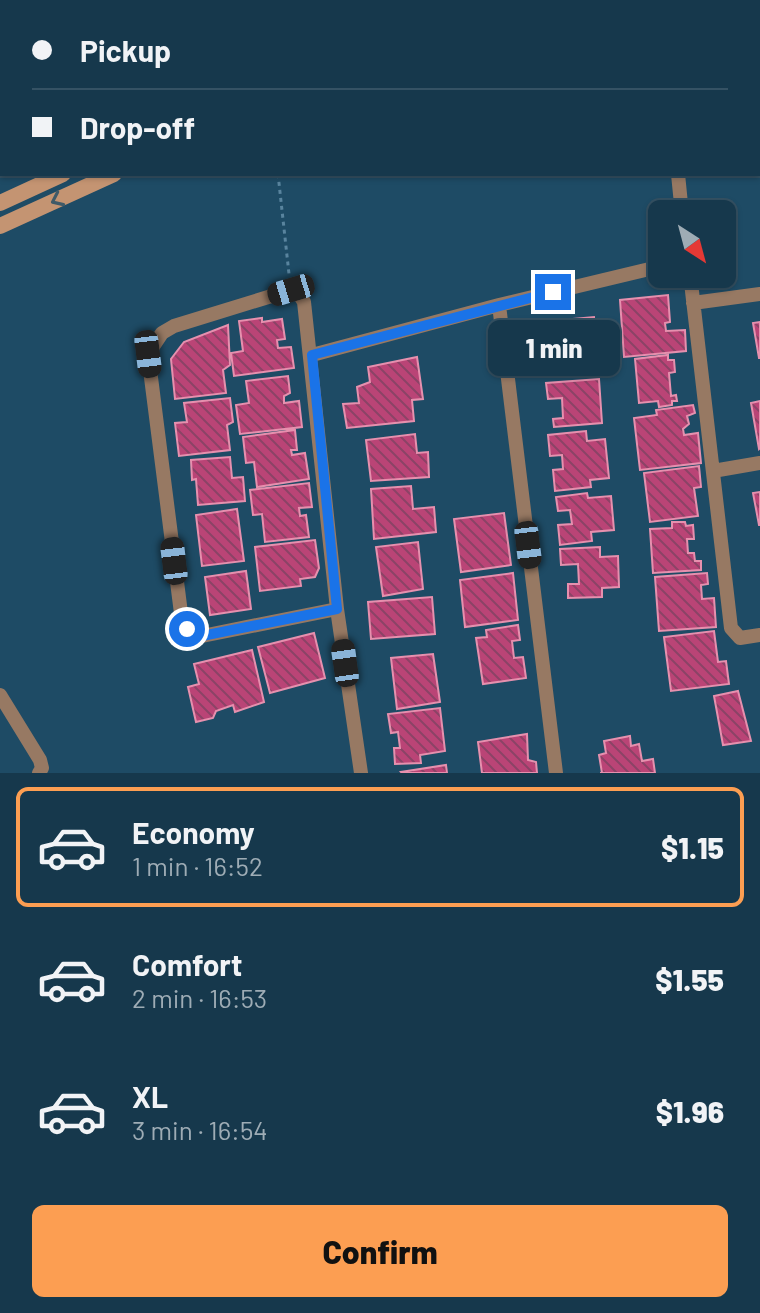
<!DOCTYPE html>
<html lang="en">
<head>
<meta charset="utf-8">
<style>
	body { margin:0; font-family:Barlow,sans-serif; background:#234356; color:#f1f3f6; height:100vh; display:flex; flex-direction:column; font-size:30px; white-space:nowrap }
	* { box-sizing:border-box; margin:0 }
	p { font-size:26px; color:#9eacb5 }
	.icon { flex:none; width:44px; height:44px; fill:none; stroke:currentColor; stroke-width:2; stroke-linecap:round; stroke-linejoin:round }
	.map { position:relative; height:773px; overflow:hidden }
	.details { display:flex; flex-direction:column; background:#16384c; flex:1 }
	.details>* { flex:none }
	.guide { position:absolute; left:0px; top:0px; width:760px; height:176px; box-shadow:0 2px 6px #0004,0 0 0 2px #355264; display:grid; align-content:center; height:176px; padding:0 32px; background:#16384c }
	.needle { width:52px; rotate:144deg }
	.tools { position:absolute; left:648px; top:200px; display:grid; gap:16px }
	.tools a { display:grid; place-items:center; width:88px; height:88px; border-radius:12px; background:#16384c; box-shadow:0 2px 6px #0004,0 0 0 2px #355264; font-size:40px }
	.end { position:absolute; width:36px; height:36px; margin:-18px; border:10px solid #1a73e8; background:#fff; box-shadow:0 0 0 4px #fff }
	.from { border-radius:50% }
	.bubble { position:absolute; height:56px; border-radius:12px; background:#16384c; box-shadow:0 2px 6px #0004,0 0 0 2px #355264; font-size:26px; font-weight:800; line-height:56px; text-align:center }
	.car { position:absolute; width:24px; height:48px; margin:-24px -12px; border-radius:10px; box-shadow:0 0 6px 2px #0007; background:linear-gradient(#222 24%,#8ab4d8 0 40%,#222 0 76%,#8ab4d8 0 86%,#222 0) }
	.guide b { display:flex; align-items:center; gap:28px; height:76px; font-size:30px }
	.guide b+b { border-top:2px solid #355264 }
	.guide i { width:20px; height:20px; background:#f1f3f6 }
	ul { padding:14px 0 0; list-style:none }
	li { display:flex; align-items:center; gap:24px; height:120px; margin:0 16px 12px; padding:0 16px; border:4px solid transparent; border-radius:12px }
	li div { flex:1 }
	li b { display:block; font-size:30px }
	li em { font-style:normal; font-weight:800 }
	li.active { border-color:#fc9e52 }
	li>.icon { width:72px; height:72px; stroke-width:1.5 }
	.button { display:flex; gap:16px; margin-top:auto; padding:16px 32px }
	.button a { flex:1; height:92px; border-radius:12px; background:#fc9e52; color:#111; font-size:32px; font-weight:800; line-height:92px; text-align:center }
	.map>svg:first-child { display:block }
	.building { fill:url(#building-back-hatch); stroke:#e690ae; stroke-width:2 }
	.lines { fill:none; stroke-linecap:round; stroke-linejoin:round }
	.path { stroke:#59849e; stroke-width:3; stroke-dasharray:4 4; stroke-linecap:butt }
	.lane { stroke:#977963; stroke-width:7 }
	.street { stroke:#977963; stroke-width:14 }
	.secondary { stroke:#c49472; stroke-width:16 }
	.oneway { stroke:#3f5a68 }
	.route { stroke:#1a73e8; stroke-width:10 }
</style>
</head>
<body>
<div class="map">
<svg width="760" height="773" viewBox="0 0 760 773">
	<defs>
		<pattern id="building-back-hatch" width="6" height="6" patternUnits="userSpaceOnUse" patternTransform="scale(2)"><rect width="6" height="6" fill="#ba4476"/><path d="M-1 5l2 2M0 0l6 6M5-1l2 2" fill="none" stroke="#8b4366"/></pattern>
	</defs>
	<rect width="100%" height="100%" fill="#1e4b65"/>
	<path class="building" d="M668,295l2,27 -5,1 1,8 19,-1 1,21 -62,6 -4,-57z
		M594,317l5,53 -54,5 -5,-53z
		M262,318v4l20,-3 3,20 -8,1 1,8 13,-1 3,21 -60,8 -3,-23 12,-2 -4,-30z
		M760,322v36h-1l-6,-35z
		M228,325l2,40 -7,5 3,23 -51,6 -4,-40 13,-17z
		M668,355v5h6l1,12 -6,1 2,23 5,-1 1,6h-5v4l-13,2 -1,-6 -19,2 -4,-44z
		M417,357l6,42 -11,1 2,21 -67,7 -4,-24 16,-1 -2,-16 13,-5 -2,-15z
		M288,376l2,17 -6,3v7l15,-2 3,26 -62,7 -4,-29 13,-2 -3,-22z
		M599,379l3,44 -48,4 -1,-8 10,-1 -1,-20 -14,1 -2,-16z
		M230,398l3,24 -6,3 3,25 -51,6 -4,-33 12,-1 -3,-19z
		M760,401v47l-1,1 -8,-46z
		M693,405l2,8 -8,3 2,8 -6,5 1,6 14,-2 3,30 -61,7 -6,-52 23,-3 -1,-5z
		M295,430l2,20h-6l1,5 13,-2 4,26 -52,8 -3,-25 -8,1 -3,-26z
		M586,431l1,10 18,-2 4,39 -19,2 1,7 -36,4 -2,-21 10,-1 -1,-14 -12,1 -2,-21z
		M415,434l2,19 11,-1 1,25 -58,4 -5,-41z
		M230,457l2,21 11,-1 2,24 -47,4 -2,-26 -4,1 -1,-20z
		M699,466l2,21 -7,1 4,28 -48,6 -6,-49z
		M309,483l3,24 -13,1 1,8 6,-1 3,22 -44,5 -3,-28 -9,1 -3,-25z
		M411,486l2,23 21,-2 2,25 -62,7 -3,-50z
		M760,492v33h-1l-6,-32z
		M587,493l1,5 23,-2 3,34 -23,2 1,9 -32,4 -2,-20 14,-1 -2,-14 -12,1 -2,-14z
		M237,509l7,52 -42,5 -6,-51z
		M504,513l7,52 -50,7 -7,-53z
		M672,522h13l1,4 7,-1 1,14h-7l1,14h6l1,8h6v9l-48,3 -3,-44 22,-1z
		M315,540l4,28 -4,9 -15,2 1,7 -41,5 -5,-44z
		M418,542l5,47 -40,7 -7,-49z
		M600,547v10l18,-1 1,31 -17,1v9l-34,1v-14h11l-1,-20 -17,1 -1,-16z
		M246,571l5,38 -41,6 -5,-38z
		M513,573l5,47 -53,7 -5,-47z
		M707,573l1,11 -7,1 1,14 12,-1 2,29 -57,4 -4,-54z
		M432,597l3,37 -64,5 -3,-37z
		M518,625l2,15 -8,1 2,17 9,-1 3,21 -43,6 -7,-46 11,-1 -1,-7z
		M714,631l4,31 8,-1 3,23 -58,7 -7,-54z
		M314,633l11,45 -55,15 -12,-46z
		M252,650l12,52 -29,10 -2,-7 -17,6 -3,7 -17,4 -8,-35 11,-3 -5,-20z
		M433,654l7,48 -43,7 -6,-51z
		M738,691l13,50 -28,4 -9,-49z
		M440,708l5,43 -25,4 1,8 -26,1 -1,-16h6l-2,-16 -7,1 -3,-19z
		M527,734l1,26 8,2 1,11h-55l-4,-31z
		M630,736l1,10 8,-2 3,17 11,-2 2,14h-55h2l-3,-18 7,-2 -2,-12z
		M446,765l1,8h-45l-1,-1z"/>
	<g class="lines">
		<path class="path" d="M278,174l11,100"/>
		<path class="lane" d="M758,24h2"/>
		<path class="street" d="M678,174l4,40
			M690,274l41,354 9,10 20,-3
			M693,303l67,-9
			M499,305l57,468
			M312,355l187,-50 163,-39
			M713,471l47,-8
			M337,609l-135,27 -9,-1 -11,-14 -34,-267 14,-21 12,-7 117,-36 8,4 5,8 33,307 24,164
			M0,695l40,65 2,8 -3,5"/>
		<path class="secondary" d="M758,77h2
			M758,98h2
			M0,203l63,-29
			M0,226l114,-52"/>
	</g>
	<defs><path id="oneway-chevron" d="M-2-3.5L2.5 0L-2 3.5" fill="none" stroke-width="1.6" stroke-linecap="round" stroke-linejoin="round" transform="scale(2)"/></defs>
	<use class="oneway" href="#oneway-chevron" transform="translate(57 200) rotate(155)"/>
	<g class="lines">
		<path class="route" d="M187,629l6,6 9,1 135,-27 -25,-254 241,-63"/>
	</g>
</svg>
<div class="tools">
<a><svg class="needle" viewBox="-14 -14 28 28"><path d="M0-13l5 13h-10z" fill="#e53935"/><path d="M0 13l5-13h-10z" fill="#9eacb5"/></svg></a>
</div>
<i class="end from" style="left:187px;top:629px"></i>
<i class="end" style="left:553px;top:292px"></i>
<div class="bubble" style="left:488px;top:320px;width:132px">1 min</div>
<i class="car" style="left:291px;top:290px;rotate:253deg"></i>
<i class="car" style="left:148px;top:354px;rotate:173deg"></i>
<i class="car" style="left:528px;top:545px;rotate:173deg"></i>
<i class="car" style="left:174px;top:561px;rotate:353deg"></i>
<i class="car" style="left:345px;top:663px;rotate:352deg"></i>
<div class="guide">
<b><i class="from"></i>Pickup</b>
<b><i></i>Drop-off</b>
</div>
</div>
<section class="details">
<ul>
<li class="active"><svg class="icon" aria-label="car" viewBox="0 0 24 24"><path d="M5 17H2v-5l4-1 3-4h7l3 4 3 1v5h-3M9 17h6M6 11h13"/><circle cx="7" cy="17" r="2"/><circle cx="17" cy="17" r="2"/></svg><div><b>Economy</b><p>1 min · 16:52</p></div><em>$1.15</em></li>
<li><svg class="icon" aria-label="car" viewBox="0 0 24 24"><path d="M5 17H2v-5l4-1 3-4h7l3 4 3 1v5h-3M9 17h6M6 11h13"/><circle cx="7" cy="17" r="2"/><circle cx="17" cy="17" r="2"/></svg><div><b>Comfort</b><p>2 min · 16:53</p></div><em>$1.55</em></li>
<li><svg class="icon" aria-label="car" viewBox="0 0 24 24"><path d="M5 17H2v-5l4-1 3-4h7l3 4 3 1v5h-3M9 17h6M6 11h13"/><circle cx="7" cy="17" r="2"/><circle cx="17" cy="17" r="2"/></svg><div><b>XL</b><p>3 min · 16:54</p></div><em>$1.96</em></li>
</ul>
<div class="button"><a>Confirm</a></div>
</section>
</body>
</html>
